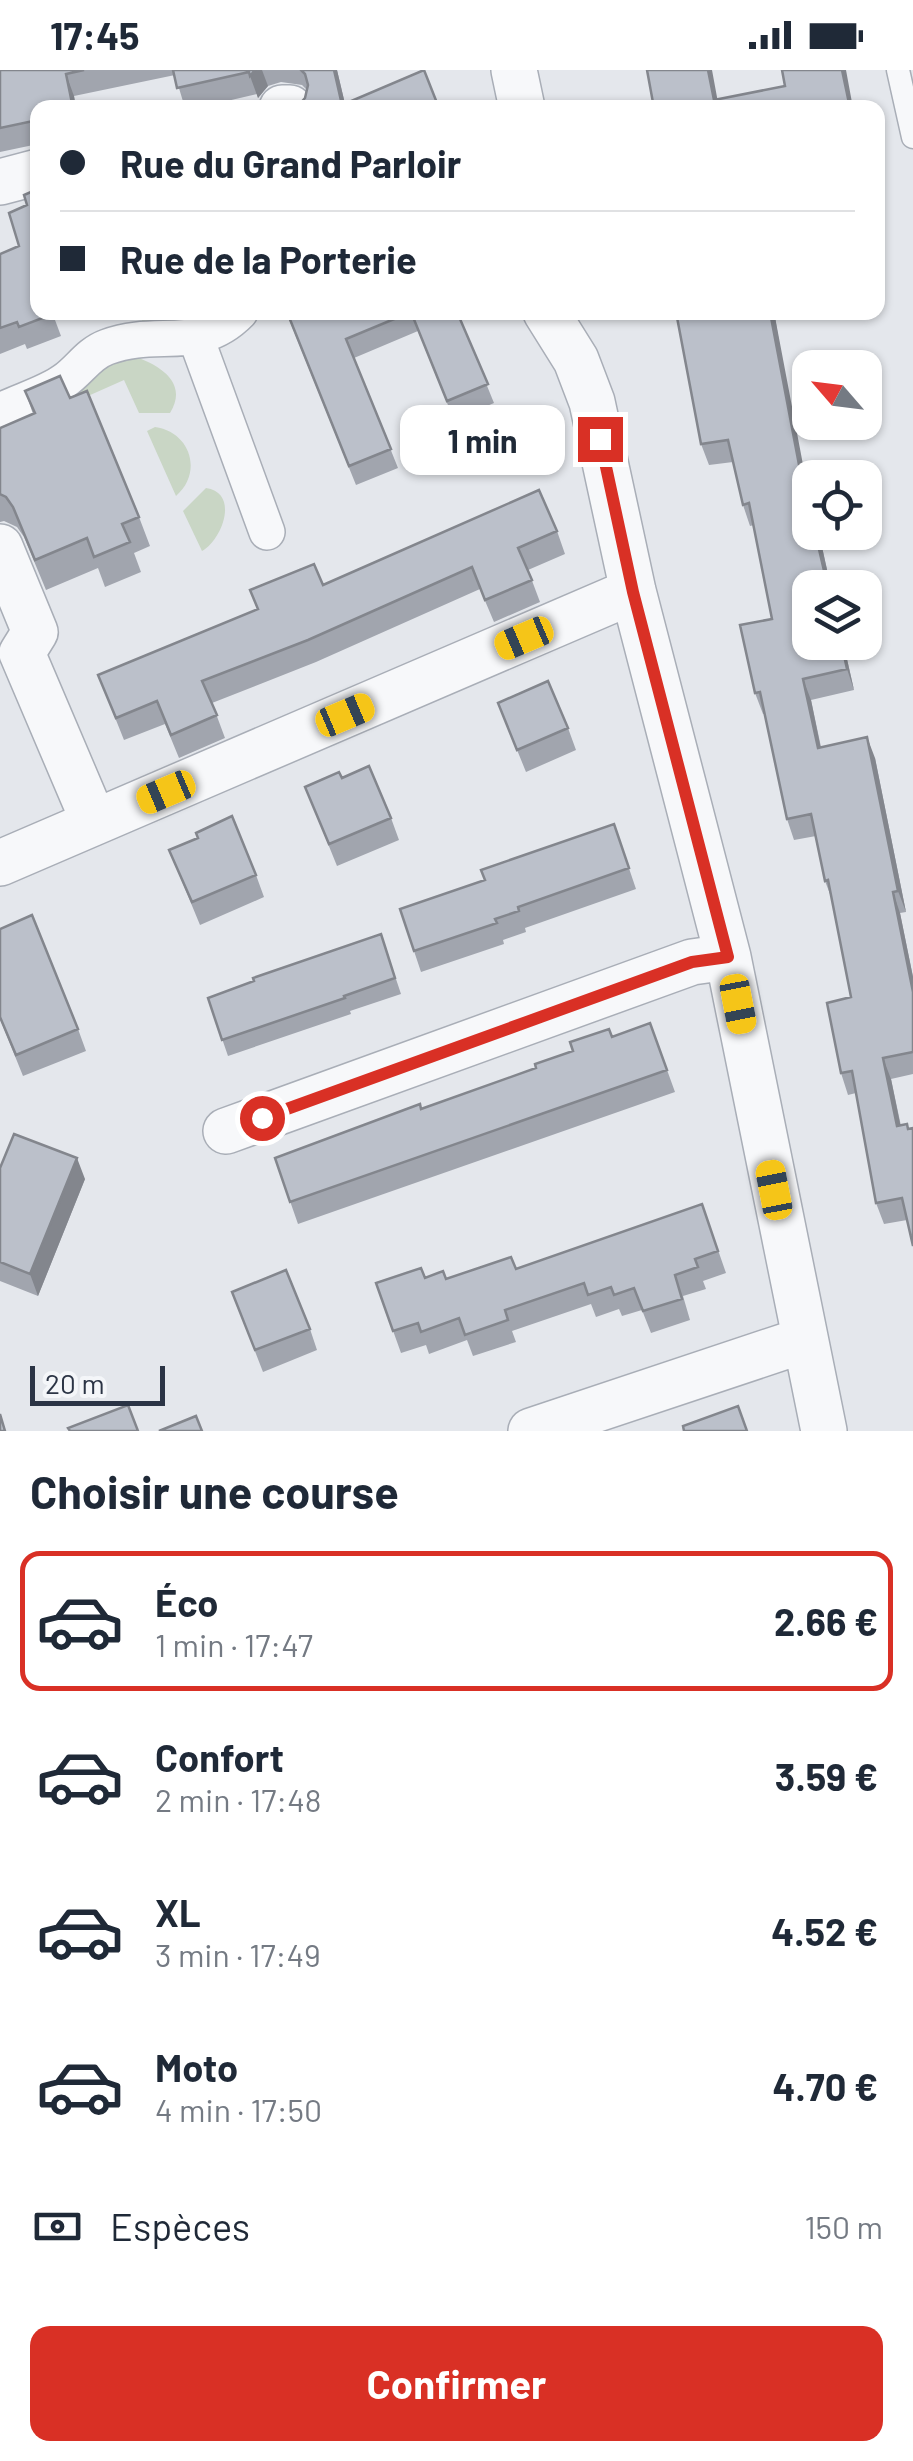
<!DOCTYPE html>
<html lang="fr">
<head>
<meta charset="utf-8">
<style>
	body { margin:0; font-family:Barlow,sans-serif; background:#f2f2f3; color:#1f2937; height:100vh; display:flex; flex-direction:column; font-size:38px; white-space:nowrap }
	* { box-sizing:border-box; margin:0 }
	p { font-size:32px; color:#747a83 }
	.icon { flex:none; width:55px; height:55px; fill:none; stroke:currentColor; stroke-width:2; stroke-linecap:round; stroke-linejoin:round }
	.map { position:relative; height:1361px; overflow:hidden }
	.drawer { display:flex; flex-direction:column; background:#fff; flex:1 }
	.drawer>* { flex:none }
	.top-card { position:absolute; left:30px; top:30px; width:855px; height:220px; border-radius:20px; box-shadow:0 2px 8px #0004; display:grid; align-content:center; height:220px; padding:0 30px; background:#fff }
	.needle { width:65px; rotate:298deg }
	.buttons { position:absolute; left:792px; top:280px; display:grid; gap:20px }
	.buttons a { display:grid; place-items:center; width:90px; height:90px; border-radius:20px; background:#fff; box-shadow:0 2px 8px #0004; font-size:50px }
	.scale { position:absolute; left:30px; bottom:25px; width:135px; box-sizing:border-box; padding-left:10px; border:5px solid #2b3445; border-top:0; font-size:28px; line-height:35px; white-space:nowrap; color:#2b3445; -webkit-text-stroke:8px #f4f6f9; paint-order:stroke }
	.end { position:absolute; width:45px; height:45px; margin:-22px; border:12px solid #d93025; background:#fff; box-shadow:0 0 0 5px #fff }
	.from { border-radius:50% }
	.bubble { position:absolute; height:70px; border-radius:20px; background:#fff; box-shadow:0 2px 8px #0004; font-size:32px; font-weight:700; line-height:70px; text-align:center }
	.car { position:absolute; width:30px; height:60px; margin:-30px -15px; border-radius:12px; box-shadow:0 0 8px 2px #0007; background:linear-gradient(#f5c518 24%,#345 0 40%,#f5c518 0 76%,#345 0 86%,#f5c518 0) }
	.top-card b { display:flex; align-items:center; gap:35px; height:95px; font-size:38px }
	.top-card b+b { border-top:2px solid #e0e1e3 }
	.top-card i { width:25px; height:25px; background:#1f2937 }
	ul { padding:0; list-style:none }
	li { display:flex; align-items:center; gap:30px; height:140px; margin:0 20px 15px; padding:0 10px; border:5px solid transparent; border-radius:20px }
	li div { flex:1 }
	li b { display:block; font-size:38px }
	li em { font-style:normal; font-weight:700 }
	li.active { border-color:#d93025 }
	li>.icon { width:90px; height:90px; stroke-width:1.5 }
	h2 { padding:0 30px; font-size:45px; line-height:120px }
	.pay { display:flex; align-items:center; gap:25px; height:110px; padding:0 30px; font-size:38px }
	.pay p { margin-inline-start:auto }
	.button { display:flex; gap:20px; margin-top:auto; padding:20px 30px }
	.button a { flex:1; height:115px; border-radius:20px; background:#d93025; color:#fff; font-size:40px; font-weight:700; line-height:115px; text-align:center }
	.status { display:flex; justify-content:space-between; align-items:center; height:70px; padding:0 50px; background:#fff; direction:ltr }
	.status svg { height:28px; fill:currentColor }
	.map>svg:first-child { display:block }
	.green { fill:#c9d6c5 }
	.lines { fill:none; stroke-linecap:round; stroke-linejoin:round }
	.service-casing { stroke:#a9aeb7; stroke-width:25 }
	.pedestrian-casing { stroke:#a9aeb7; stroke-width:38 }
	.minor-casing { stroke:#a9aeb7; stroke-width:48 }
	.service { stroke:#f7f8fa; stroke-width:22 }
	.pedestrian { stroke:#f7f8fa; stroke-width:35 }
	.minor { stroke:#f7f8fa; stroke-width:45 }
	.wall { fill:#a1a5ae }
	.shaded-wall { fill:#83868d }
	.building { fill:#bbc0ca; stroke:#83868d; stroke-width:2.5 }
	.route { stroke:#d93025; stroke-width:12 }
</style>
</head>
<body>
<div class="status"><b>17:45</b><svg viewBox="0 0 49 12"><path d="M0 12V9h3v3zM5 12V6h3v6zM10 12V3h3v9zM15 12V0h3v12zM26 1h20v11H26zM47 4h2v5h-2z"/></svg></div>
<div class="map">
<svg width="913" height="1361" viewBox="0 0 913 1361">
	<rect width="100%" height="100%" fill="#e4e7ec"/>
	<path class="green" d="M227,243l-3,4 -63,3 -17,5 -5,-11z
		M130,285c26,8 60,26 40,58h-31l-15,-33 -54,24 -3,-6 45,-41z
		M155,357c36,5 48,46 21,69l-29,-65z
		M206,418c34,5 16,52 -4,63l-19,-40z"/>
	<g class="lines">
		<g class="service-casing">
			<path id="service" d="M898,0l15,67"/>
		</g>
		<g class="pedestrian-casing">
			<path id="pedestrian" d="M196,268l71,194
				M0,341c20,-10 46,-17 64,-30 16,-11 24,-27 43,-34 51,-19 92,7 133,-35"/>
		</g>
		<g class="minor-casing">
			<path id="minor" d="M514,0l8,38
				M282,38h8
				M0,112l38,-10
				M546,242l30,48 16,42 41,189 95,366 96,474
				M0,477l35,85 -13,21 72,169
				M0,793l633,-272
				M226,1061l466,-169 36,-5
				M531,1361l273,-91"/>
		</g>
		<use href="#service" class="service"/>
		<use href="#pedestrian" class="pedestrian"/>
		<use href="#minor" class="minor"/>
	</g>
	<path class="wall" d="M0,0h337l8,34 94,4h-143l9,-10 2,-8 -5,-5 -21,-3 -13,4 -10,12 -1,-4 -60,14h-12l-10,-33 -101,21 2,12h-38v36l-38,8z
		M27,135l11,107h14l9,24 -34,13 -2,-5 -25,10v-100l19,-8z
		M286,242h171l37,91 -40,17 -36,-89 -64,27 44,110 -42,17z
		M676,242h103l1,4 -5,1 35,215h15l1,5 -6,1 34,152 -43,10 10,47 54,11 31,154 -6,1 13,64v97l-22,5 10,47 6,94 -23,4 -8,-21 -20,-110 -8,2 -7,-22 10,-76 -18,-95 -8,-21 -9,-45 -22,4 -7,-21 -22,-105h-2l-8,-21 17,-74 -18,-94 -4,1 -7,-21 -10,-43 -24,3 -8,-21z
		M25,321l45,7 69,119 11,29 -16,7 7,19 -36,15 -7,-19 -52,22 -22,-53 -7,-10 -13,-6 -4,1v-94l33,-14z
		M557,461l8,23 -37,16 12,32 -46,20 -14,-33 -164,73 -104,41 13,35 -46,20 -14,-34 -41,16 -26,-65 159,-66 -7,-19 73,-5z
		M498,633l70,25 8,22 -50,22z
		M342,708l49,40 8,22 -62,26 -32,-79z
		M614,754l22,65 -111,39 1,4 -23,8 1,4 -83,28 -21,-63 85,-29z
		M169,780l87,25 8,22 -64,28z
		M0,859l78,100 8,22 -63,25 -23,-57z
		M381,864l20,60 -51,17 1,3 -123,42 -20,-58z
		M650,953l25,69 -377,132 -23,-66 146,-49 115,-41 37,-17z
		M0,1098l85,11 -47,117 -38,-15z
		M702,1134l24,69 -23,8 3,8 -23,7 7,24 -39,13 -9,-23 -20,6 -3,-7 -23,8 -5,-13 -79,27 4,11 -43,14 -6,-16 -38,14 -3,-9 -25,8 -25,-70 49,-5 21,1 70,-10z
		M232,1222l78,37 7,21 -54,22z"/>
	<path class="shaded-wall" d="M255,0h7l6,16 -10,12 -8,-22z
		M334,0h3l9,38h-3z
		M708,0h4l7,38 -5,-8z
		M842,0h4l7,38h-3z
		M66,4l8,22 2,12h-3z
		M770,242h3l2,5 33,174 -8,-21z
		M815,462h3l2,6 11,50h-3z
		M841,572h2l11,48 -7,-21z
		M803,609l8,21 14,69 -7,-21z
		M867,667l8,21 31,154 -8,-21z
		M893,822l7,21 13,64v16z
		M883,988l8,21 14,69 -8,-22z
		M77,1088l8,21 -47,117 -8,-22z"/>
	<path class="building" d="M0,0h84l-18,4 7,34h-35v12l-38,8z
		M173,0h82l-5,6 -1,-4 -72,16z
		M301,0h33l8,35 82,-35 15,38h-143l9,-10 3,-13 -3,-11z
		M647,0h61l6,30 71,-14 -3,-16h60l8,38h-196z
		M254,32l6,6h-21z
		M38,119v123h14l1,2 -34,13 -2,-5 -17,6v-74l19,-8 -10,-33 18,-8 -3,-10z
		M287,242h124l-65,27 45,110 -42,17z
		M411,242h46l31,72 -41,17z
		M676,242h94l30,158 8,-2 2,10v54h5l13,56h-18v54h31l6,27 -44,10 15,69 49,-11 31,154 -5,1 20,100v60l-30,6 14,68 10,-2 1,5 5,-1v118l-11,-48 -26,5 -24,-132 -11,2 -14,-70 24,-6 -23,-117 -3,1 -14,-67 -24,5 -27,-127 -5,1 -15,-68 32,-6 -23,-116 -6,2 -15,-65 -27,4z
		M60,306l10,22 17,-7 52,126 -17,7 8,18 -36,15 -7,-19 -52,22 -22,-53 -7,-10 -6,-3v-66l35,-15 -10,-22z
		M539,420l18,41 -39,17 14,32 -47,20 -13,-33 -164,73 -106,41 15,34 -46,20 -14,-34 -41,17 -18,-43 160,-66 -8,-19 64,-26 9,21z
		M548,611l20,47 -51,22 -19,-47z
		M369,696l22,52 -62,26 -24,-57 34,-15 3,6z
		M232,746l24,59 -64,27 -23,-52 29,-12 -2,-5z
		M614,754l15,44 -111,39 1,4 -24,8 2,4 -83,28 -14,-42 85,-29 -4,-10z
		M32,845l46,114 -62,26 -16,-38v-88z
		M381,864l14,44 -51,18 1,2 -123,42 -14,-42 46,-17 -1,-3z
		M650,953l17,47 -377,132 -15,-44 145,-54 1,5 115,-41 -1,-4 38,-13 -3,-9 39,-13 3,8z
		M14,1064l63,24 -47,116 -30,-12v-94z
		M702,1134l16,47 -23,8 3,8 -23,8 7,24 -39,12 -9,-23 -20,7 -3,-8 -23,8 -4,-12 -79,27 3,10 -43,15 -6,-17 -38,14 -3,-9 -25,8 -17,-48 45,-15 4,10 18,-7 3,8 65,-22 5,12z
		M286,1200l24,59 -55,21 -23,-58z
		M128,1335l10,26h-68l-2,-3z
		M738,1336l9,25h-63l-1,-5z
		M0,1344l5,17h-5z
		M196,1346l6,15h-43z"/>
	<g class="lines">
		<path class="route" d="M262,1048l430,-156 36,-5 -95,-365 -33,-153"/>
	</g>
</svg>
<div class="buttons">
<a><svg class="needle" viewBox="-14 -14 28 28"><path d="M0-13l5 13h-10z" fill="#e53935"/><path d="M0 13l5-13h-10z" fill="#747a83"/></svg></a>
<a><svg class="icon" aria-label="locate" viewBox="0 0 24 24"><circle cx="12" cy="12" r="6"/><path d="M12 2v4M12 18v4M2 12h4M18 12h4"/></svg></a>
<a><svg class="icon" aria-label="layers" viewBox="0 0 24 24"><path d="M12 4l9 5-9 5-9-5zM3 14l9 5 9-5"/></svg></a>
</div>
<div class="scale">20 m</div>
<i class="end from" style="left:262px;top:1048px"></i>
<i class="end" style="left:600px;top:369px"></i>
<div class="bubble" style="left:400px;top:335px;width:165px">1 min</div>
<i class="car" style="left:524px;top:568px;rotate:247deg"></i>
<i class="car" style="left:345px;top:645px;rotate:67deg"></i>
<i class="car" style="left:166px;top:722px;rotate:247deg"></i>
<i class="car" style="left:738px;top:934px;rotate:169deg"></i>
<i class="car" style="left:774px;top:1120px;rotate:349deg"></i>
<div class="top-card">
<b><i class="from"></i>Rue du Grand Parloir</b>
<b><i></i>Rue de la Porterie</b>
</div>
</div>
<section class="drawer">
<h2>Choisir une course</h2>
<ul>
<li class="active"><svg class="icon" aria-label="car" viewBox="0 0 24 24"><path d="M5 17H2v-5l4-1 3-4h7l3 4 3 1v5h-3M9 17h6M6 11h13"/><circle cx="7" cy="17" r="2"/><circle cx="17" cy="17" r="2"/></svg><div><b>Éco</b><p>1 min · 17:47</p></div><em>2.66 €</em></li>
<li><svg class="icon" aria-label="car" viewBox="0 0 24 24"><path d="M5 17H2v-5l4-1 3-4h7l3 4 3 1v5h-3M9 17h6M6 11h13"/><circle cx="7" cy="17" r="2"/><circle cx="17" cy="17" r="2"/></svg><div><b>Confort</b><p>2 min · 17:48</p></div><em>3.59 €</em></li>
<li><svg class="icon" aria-label="car" viewBox="0 0 24 24"><path d="M5 17H2v-5l4-1 3-4h7l3 4 3 1v5h-3M9 17h6M6 11h13"/><circle cx="7" cy="17" r="2"/><circle cx="17" cy="17" r="2"/></svg><div><b>XL</b><p>3 min · 17:49</p></div><em>4.52 €</em></li>
<li><svg class="icon" aria-label="car" viewBox="0 0 24 24"><path d="M5 17H2v-5l4-1 3-4h7l3 4 3 1v5h-3M9 17h6M6 11h13"/><circle cx="7" cy="17" r="2"/><circle cx="17" cy="17" r="2"/></svg><div><b>Moto</b><p>4 min · 17:50</p></div><em>4.70 €</em></li>
</ul>
<div class="pay"><svg class="icon" aria-label="cash" viewBox="0 0 24 24"><path d="M3 7h18v10H3z"/><circle cx="12" cy="12" r="2"/></svg>Espèces<p>150 m</p></div>
<div class="button"><a>Confirmer</a></div>
</section>
</body>
</html>
